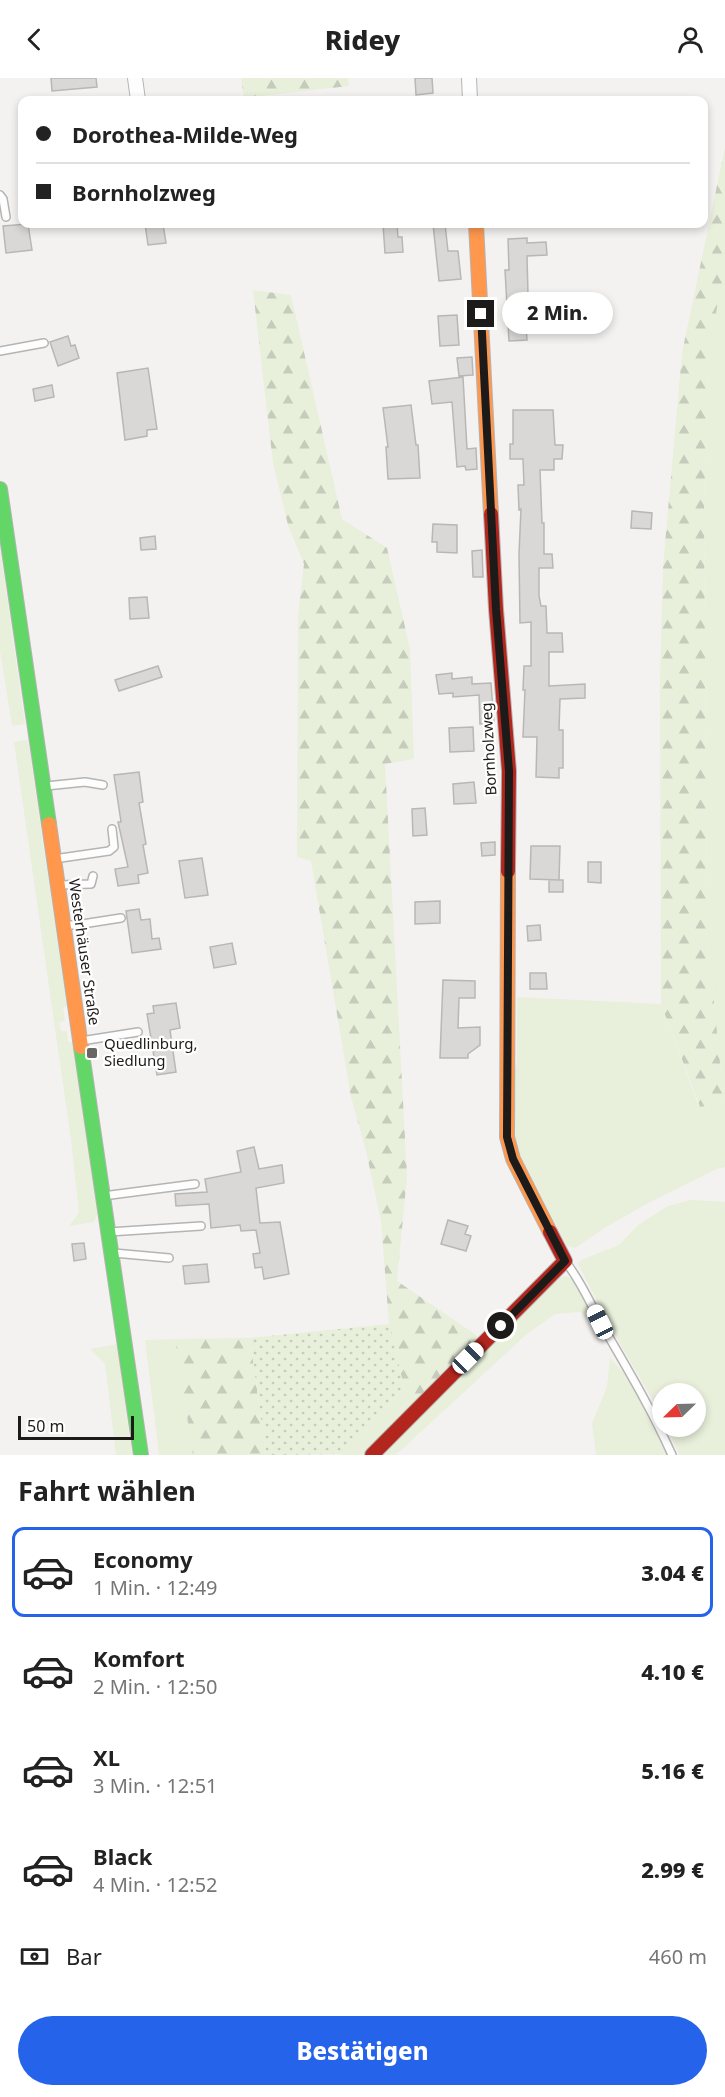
<!DOCTYPE html>
<html lang="de">
<head>
<meta charset="utf-8">
<style>
	body { margin:0; font-family:"Noto Sans",sans-serif; background:#f2f2f2; color:#222; height:100vh; display:flex; flex-direction:column; font-size:22px; white-space:nowrap }
	* { box-sizing:border-box; margin:0 }
	p { font-size:20px; color:#767676 }
	.icon { flex:none; width:33px; height:33px; fill:none; stroke:currentColor; stroke-width:2; stroke-linecap:round; stroke-linejoin:round }
	.map { position:relative; height:1377px; overflow:hidden }
	.side { display:flex; flex-direction:column; background:#fff; flex:1 }
	.side>* { flex:none }
	.hud { position:absolute; left:18px; top:18px; width:690px; height:132px; border-radius:12px; box-shadow:0 3px 9px #0003; display:grid; align-content:center; height:132px; padding:0 18px; background:#fff }
	.needle { width:39px; rotate:247deg }
	.tools { position:absolute; left:652px; top:1305px; display:grid; gap:12px }
	.tools a { display:grid; place-items:center; width:54px; height:54px; border-radius:50%; background:#fff; box-shadow:0 3px 9px #0003; font-size:30px }
	.scale { position:absolute; left:18px; bottom:15px; width:116px; box-sizing:border-box; padding-left:6px; border:3px solid #1c1b1a; border-top:0; font-size:16px; line-height:21px; white-space:nowrap; color:#1c1b1a; -webkit-text-stroke:4px #fff; paint-order:stroke }
	.end { position:absolute; width:27px; height:27px; margin:-14px; border:8px solid #1c1b1a; background:#fff; box-shadow:0 0 0 3px #fff }
	.from { border-radius:50% }
	.bubble { position:absolute; height:42px; border-radius:21px; background:#fff; box-shadow:0 3px 9px #0003; font-size:20px; font-weight:800; line-height:42px; text-align:center }
	.car { position:absolute; width:18px; height:36px; margin:-18px -9px; border-radius:8px; box-shadow:0 0 4px 2px #0007; background:linear-gradient(#fff 24%,#345 0 40%,#fff 0 76%,#345 0 86%,#fff 0) }
	.hud b { display:flex; align-items:center; gap:21px; height:57px; font-size:22px }
	.hud b+b { border-top:2px solid #e0e0e0 }
	.hud i { width:15px; height:15px; background:#222 }
	ul { padding:0; list-style:none }
	li { display:flex; align-items:center; gap:18px; height:90px; margin:0 12px 9px; padding:0 6px; border:3px solid transparent; border-radius:12px }
	li div { flex:1 }
	li b { display:block; font-size:22px }
	li em { font-style:normal; font-weight:800 }
	li.selected { border-color:#2563eb }
	li>.icon { width:54px; height:54px; stroke-width:1.5 }
	h2 { padding:0 18px; font-size:27px; line-height:72px }
	.pay { display:flex; align-items:center; gap:15px; height:66px; padding:0 18px; font-size:22px }
	.pay p { margin-inline-start:auto }
	.primary-button { display:flex; gap:12px; margin-top:auto; padding:12px 18px }
	.primary-button a { flex:1; height:69px; border-radius:36px; background:#2563eb; color:#fff; font-size:24px; font-weight:800; line-height:69px; text-align:center }
	header { display:flex; justify-content:space-between; align-items:center; height:78px; padding:0 18px; background:#fff; font-size:27px; font-weight:800 }
	.map>svg:first-child { display:block }
	.green { fill:#e8efdb }
	.forest { fill:url(#forest-firs) }
	.garden { fill:url(#garden-dots) }
	.building { fill:#d9d8d7; stroke:#b8b7b6; stroke-width:1.5 }
	.lines { fill:none; stroke-linecap:round; stroke-linejoin:round }
	.lane-casing { stroke:#b5b4b3; stroke-width:10 }
	.street-casing { stroke:#b5b4b3; stroke-width:16 }
	.fast-casing { stroke:#b5b4b3; stroke-width:16 }
	.slow-casing { stroke:#b5b4b3; stroke-width:16 }
	.jam-casing { stroke:#b5b4b3; stroke-width:16 }
	.lane { stroke:#fdfdfd; stroke-width:7 }
	.street { stroke:#fdfdfd; stroke-width:14 }
	.fast { stroke:#63d668; stroke-width:14 }
	.slow { stroke:#ff974d; stroke-width:14 }
	.jam { stroke:#b3261e; stroke-width:14 }
	.route { stroke:#1c1b1a; stroke-width:8 }
	.poi-dot { fill:#686665; stroke:#fff; stroke-width:2 }
	.labels { text-anchor:middle; stroke-width:4.5; stroke-linejoin:round; paint-order:stroke }
	.street-label { font-size:15px; fill:#1c1b1a; stroke:#fff }
	.poi-label { font-size:15px; fill:#1c1b1a; stroke:#fff; text-anchor:start }
</style>
</head>
<body>
<header><svg class="icon" aria-label="back" viewBox="0 0 24 24"><path d="M15 5l-7 7 7 7"/></svg>Ridey<svg class="icon" aria-label="person" viewBox="0 0 24 24"><circle cx="12" cy="8" r="4"/><path d="M4 21q1-7 8-7t8 7"/></svg></header>
<div class="map">
<svg width="725" height="1377" viewBox="0 0 725 1377">
	<defs>
		<pattern id="forest-firs" width="22" height="20" patternUnits="userSpaceOnUse" patternTransform="scale(1.5)"><rect width="22" height="20" fill="#e8efdb"/><path d="M5 1l3.5 6h-7zM16 11l3.5 6h-7z" fill="#c6ccbb"/></pattern>
		<pattern id="garden-dots" width="8" height="8" patternUnits="userSpaceOnUse" patternTransform="scale(1.5)"><rect width="8" height="8" fill="#e8efdb"/><path d="M2 2h.1M6 6h.1" fill="none" stroke="#c6ccbb" stroke-width="1.8" stroke-linecap="round"/></pattern>
	</defs>
	<rect width="100%" height="100%" fill="#f4f2f0"/>
	<path class="green" d="M725,209v880l-8,2 -67,33 -44,25 -31,21 -8,-2 -49,-95 -7,-24 -1,-53 7,-10v-67l144,7 38,103 25,-4 -17,-171 -3,-425 4,-143 12,-76z
		M0,470l25,176 -13,2 -12,-75z
		M28,662l39,267h-4l2,14 -6,1 2,9h6l1,11h5l24,172 -3,8 -25,4 10,-13 -8,-73 -57,-398z
		M690,1122l35,2v253h-46l-12,-28 29,-1v-32h-33v24l-53,-92 -32,-62 3,-4 38,-15 19,-20 30,-19z
		M566,1198l9,4 20,45 -15,-13 -25,2 -28,20 -127,117 -5,4h-11l173,-177z
		M175,1261l18,116h-34l-14,-115z
		M117,1266l15,111h-16l-11,-91 -15,-15z
		M610,1280l18,19 39,78h-71l-4,-32 15,-36z
		M404,1309l13,13 -55,55h-23l6,-1z"/>
	<path class="forest" d="M241,0h107l1,8 -105,12z
		M725,69v140l-5,2 -12,75 -4,143 3,425 17,171 -24,4 -39,-103 -1,-325 3,-112 19,-214z
		M253,212l38,5 51,224 45,29 23,101 4,110 -29,5 22,412 -10,105 82,56 -62,63 -13,-13 -15,-63 -8,-103 -15,-70 -15,-54 -40,-236 -14,-4 1,-241 6,-52 -16,-39 -15,-62z
		M250,1260l16,117h-73l-18,-116z"/>
	<path class="garden" d="M389,1246l15,63 -59,67 -79,1 -16,-117z"/>
	<path class="building" d="M51,0h45l1,9 -45,4z
		M415,0h17l1,15 -17,2z
		M28,146l4,26 -26,3 -3,-27z
		M145,146h18l3,19 -18,2z
		M383,146h14l1,13h4l1,15 -18,1z
		M433,146h12l3,27h10l3,28 -22,2z
		M527,160v5l19,-1 1,13 -20,1 1,38 38,1 -1,15 -20,-1 -1,16h-18l1,15 -18,1 -4,-71h4l-1,-31z
		M457,237l2,30 -19,1 -2,-30z
		M68,258l3,10 4,-1 4,13 -21,8 -8,-24z
		M472,279l1,18 -14,1 -2,-18z
		M148,290l9,61 -10,1v6l-22,4 -8,-67z
		M463,299l4,72 9,-1 1,21 -11,1 -1,-4 -8,1 -5,-65 -20,2 -3,-23z
		M52,307l2,12 -19,4 -2,-12z
		M411,327l5,40h2l2,33 -32,1 -2,-32h2l-5,-39z
		M513,332h40l2,35h8l-1,14h-8v11h-14l2,53h2v31h8l1,14h-14v28l2,10h5l1,27h15l1,19h-14v34l36,-2v14l-25,1 -1,31h4v38h-4v10l-23,-1 1,-40h-14l2,-47h-2l1,-24h7v-44l-11,1 -1,-69 2,-45 -2,1 -1,-25h6l-1,-26h-13v-15h3z
		M632,433l20,2 -1,16 -20,-1z
		M433,446l24,1v28l-20,-1v-10h-5z
		M155,458l1,13 -15,1 -1,-12z
		M482,472l1,27h-10l-1,-26z
		M147,519l2,21 -19,1 -1,-21z
		M158,588l4,11 -43,14 -4,-11z
		M452,595v6l20,-2v7l19,-1 3,40 -14,1 -1,-29 -26,2v-4l-14,1 -3,-19z
		M473,649l1,24 -24,1 -1,-24z
		M139,694l4,30 -4,1 7,41 -3,1 5,28 -10,2 1,8 -21,3 -3,-17 13,-2 -10,-45h3l-7,-47z
		M474,704l2,21 -22,1 -1,-20z
		M425,730l2,27 -14,1 -1,-27z
		M495,764v13l-13,1 -1,-13z
		M531,768h29l-1,34 -29,-1z
		M202,780l6,37 -23,3 -6,-37z
		M588,784h13v21l-13,-1z
		M549,802h14v12h-14z
		M440,823v22l-25,1v-22z
		M139,831l2,11 9,-1 2,20 7,-1 2,11 -29,4 -6,-42z
		M540,847l1,15 -13,1 -1,-15z
		M232,865l4,21 -22,4 -4,-21z
		M530,895h16l1,16h-17z
		M443,902l32,1v17h-16l-1,30 22,-1v18l-12,9v4h-28z
		M176,925l4,25 -10,2 6,42 -19,3 -10,-61 7,-1 -1,-7z
		M254,1069l5,22 23,-4 2,18 -28,5 4,35 20,-1 9,52 -25,5 -2,-12 -7,1 -2,-14 7,-1 -4,-23 -15,1 -1,-6 -29,3 -2,-24 -33,2 -1,-12 32,-2 -2,-13 36,-7 -4,-21z
		M448,1142l20,6 -3,8 6,2 -5,15 -25,-7z
		M84,1165l2,16 -12,2 -2,-17z
		M207,1186l2,18 -24,2 -2,-18z"/>
	<g class="lines">
		<g class="lane-casing">
			<path id="lane" d="M0,117l3,4 3,18
				M0,273l44,-8
				M46,708l39,-4 18,3
				M54,781l55,-8 5,-4 -2,-18
				M60,807l31,-1 2,-8
				M64,847h12l45,-7
				M81,963l57,-9
				M103,1118l92,-12
				M109,1154l92,-6
				M114,1175l55,5
				M565,1183c16,20 25,42 37,64 25,43 50,85 70,130"/>
		</g>
		<g class="street-casing">
			<path id="street" d="M135,0l3,22
				M469,0l1,22"/>
		</g>
		<g class="fast-casing">
			<path id="fast" d="M0,411l49,335
				M81,969l60,408"/>
		</g>
		<g class="slow-casing">
			<path id="slow" d="M476,146l15,290
				M49,746l32,223
				M508,793l-1,266 6,22 37,73"/>
		</g>
		<g class="jam-casing">
			<path id="jam" d="M491,436l5,95 13,162 -1,100
				M372,1377l193,-194 -15,-29"/>
		</g>
		<use href="#lane" class="lane"/>
		<use href="#street" class="street"/>
		<use href="#fast" class="fast"/>
		<use href="#slow" class="slow"/>
		<use href="#jam" class="jam"/>
	</g>
	<g class="lines">
		<path class="route" d="M481,236l15,295 13,162 -2,366 6,22 52,102 -64,65"/>
	</g>
	<rect class="poi-dot" x="86" y="969" width="12" height="12" rx="3"/>
	<g class="labels">
		<g class="street-label">
			<text transform="translate(489 671) rotate(-93)" y="5">Bornholzweg</text>
			<text transform="translate(84 874) rotate(82)" y="5">Westerhäuser Straße</text>
		</g>
		<g class="poi-label">
			<text x="104" y="971">Quedlinburg,<tspan x="104" dy="17">Siedlung</tspan></text>
		</g>
	</g>
</svg>
<div class="tools">
<a><svg class="needle" viewBox="-14 -14 28 28"><path d="M0-13l5 13h-10z" fill="#e53935"/><path d="M0 13l5-13h-10z" fill="#767676"/></svg></a>
</div>
<div class="scale">50 m</div>
<i class="end from" style="left:501px;top:1248px"></i>
<i class="end" style="left:481px;top:236px"></i>
<div class="bubble" style="left:502px;top:214px;width:111px">2 Min.</div>
<i class="car" style="left:600px;top:1244px;rotate:334deg"></i>
<i class="car" style="left:468px;top:1280px;rotate:45deg"></i>
<div class="hud">
<b><i class="from"></i>Dorothea-Milde-Weg</b>
<b><i></i>Bornholzweg</b>
</div>
</div>
<section class="side">
<h2>Fahrt wählen</h2>
<ul>
<li class="selected"><svg class="icon" aria-label="car" viewBox="0 0 24 24"><path d="M5 17H2v-5l4-1 3-4h7l3 4 3 1v5h-3M9 17h6M6 11h13"/><circle cx="7" cy="17" r="2"/><circle cx="17" cy="17" r="2"/></svg><div><b>Economy</b><p>1 Min. · 12:49</p></div><em>3.04 €</em></li>
<li><svg class="icon" aria-label="car" viewBox="0 0 24 24"><path d="M5 17H2v-5l4-1 3-4h7l3 4 3 1v5h-3M9 17h6M6 11h13"/><circle cx="7" cy="17" r="2"/><circle cx="17" cy="17" r="2"/></svg><div><b>Komfort</b><p>2 Min. · 12:50</p></div><em>4.10 €</em></li>
<li><svg class="icon" aria-label="car" viewBox="0 0 24 24"><path d="M5 17H2v-5l4-1 3-4h7l3 4 3 1v5h-3M9 17h6M6 11h13"/><circle cx="7" cy="17" r="2"/><circle cx="17" cy="17" r="2"/></svg><div><b>XL</b><p>3 Min. · 12:51</p></div><em>5.16 €</em></li>
<li><svg class="icon" aria-label="car" viewBox="0 0 24 24"><path d="M5 17H2v-5l4-1 3-4h7l3 4 3 1v5h-3M9 17h6M6 11h13"/><circle cx="7" cy="17" r="2"/><circle cx="17" cy="17" r="2"/></svg><div><b>Black</b><p>4 Min. · 12:52</p></div><em>2.99 €</em></li>
</ul>
<div class="pay"><svg class="icon" aria-label="cash" viewBox="0 0 24 24"><path d="M3 7h18v10H3z"/><circle cx="12" cy="12" r="2"/></svg>Bar<p>460 m</p></div>
<div class="primary-button"><a>Bestätigen</a></div>
</section>
</body>
</html>
